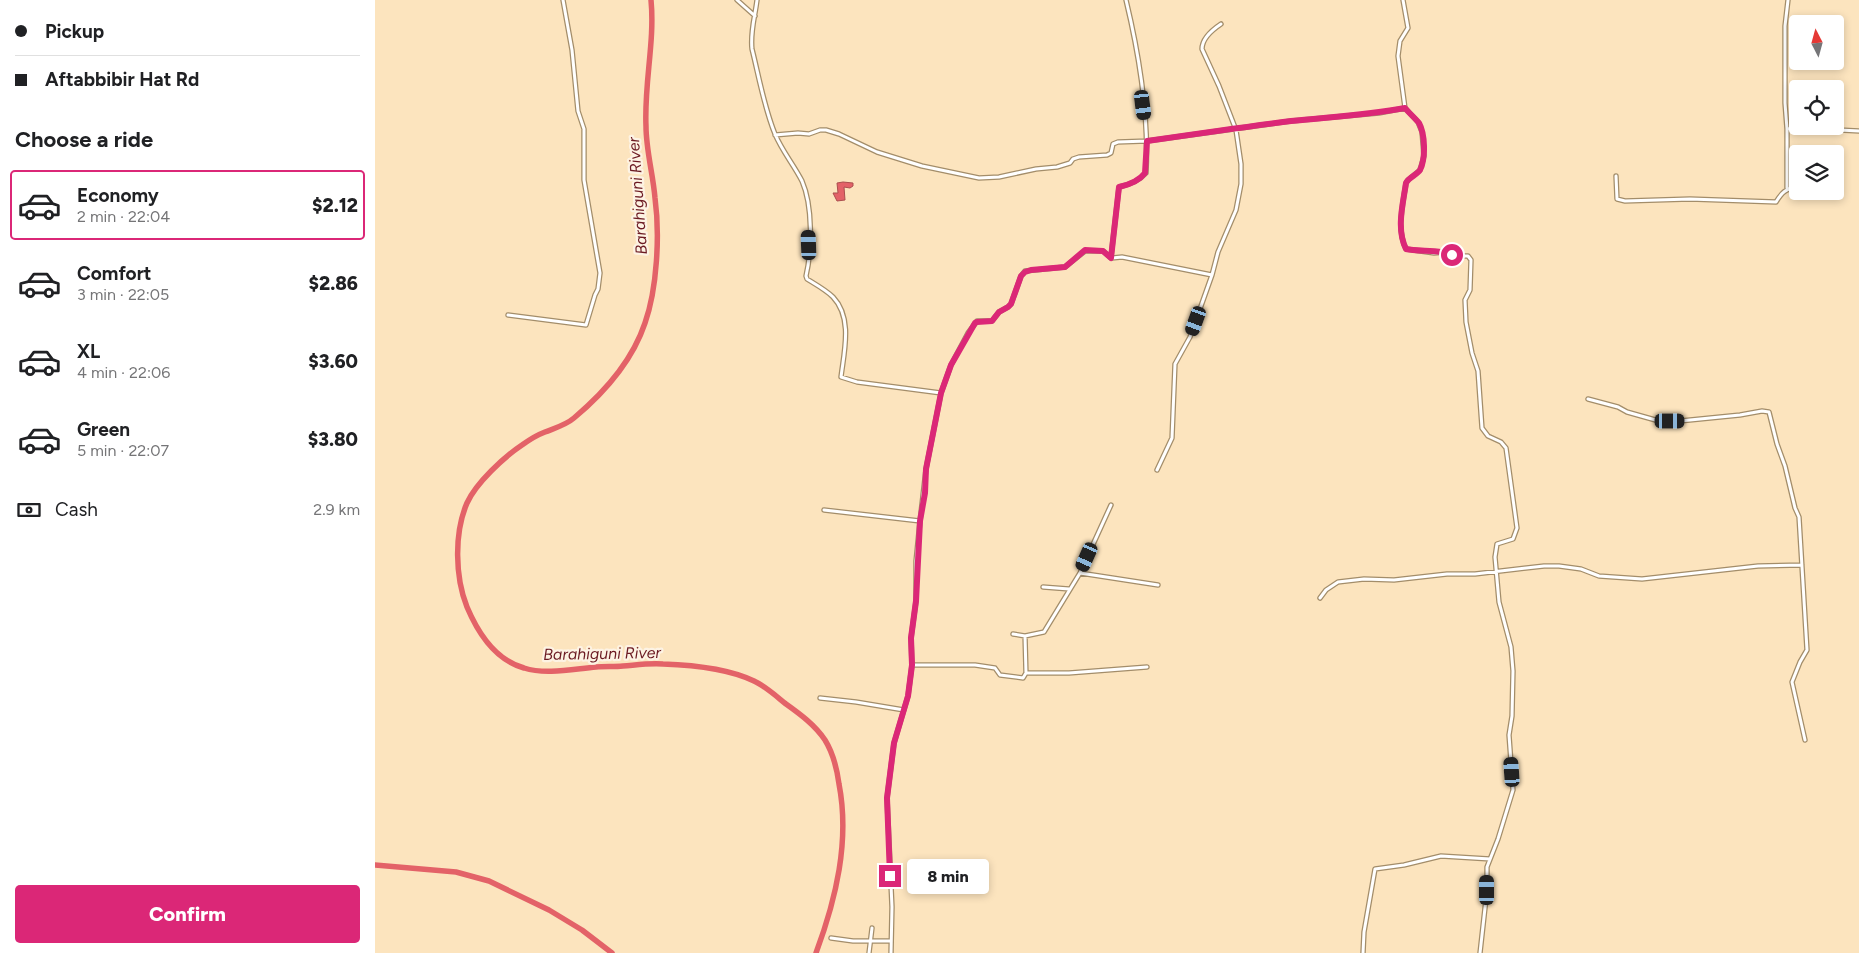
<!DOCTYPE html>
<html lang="en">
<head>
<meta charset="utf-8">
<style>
	body { margin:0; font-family:Figtree,sans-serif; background:#f2f2f2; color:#202124; height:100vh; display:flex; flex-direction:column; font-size:19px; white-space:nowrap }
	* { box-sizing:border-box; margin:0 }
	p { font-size:16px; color:#757577 }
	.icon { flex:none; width:28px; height:28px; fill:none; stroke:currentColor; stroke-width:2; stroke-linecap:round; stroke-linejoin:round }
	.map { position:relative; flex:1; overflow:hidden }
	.drawer { display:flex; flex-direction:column; background:#fff; width:375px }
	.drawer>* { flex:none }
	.banner { display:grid; align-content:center; height:110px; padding:0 15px; background:#fff }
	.needle { width:32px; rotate:354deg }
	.tools { position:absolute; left:1414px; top:15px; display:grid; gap:10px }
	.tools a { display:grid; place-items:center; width:55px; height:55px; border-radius:5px; background:#fff; box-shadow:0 2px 8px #0003; font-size:25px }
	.end { position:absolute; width:22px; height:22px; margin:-11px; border:6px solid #db2777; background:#fff; box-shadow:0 0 0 2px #fff }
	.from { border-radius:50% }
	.bubble { position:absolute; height:35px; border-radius:5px; background:#fff; box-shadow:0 2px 8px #0003; font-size:16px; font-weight:800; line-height:35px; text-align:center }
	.car { position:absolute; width:15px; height:30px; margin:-15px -8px; border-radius:6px; box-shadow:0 0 4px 1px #0007; background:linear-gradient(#222 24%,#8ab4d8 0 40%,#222 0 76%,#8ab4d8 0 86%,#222 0) }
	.banner b { display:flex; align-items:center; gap:18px; height:48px; font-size:19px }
	.banner b+b { border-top:1px solid #e0e0e0 }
	.banner i { width:12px; height:12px; background:#202124 }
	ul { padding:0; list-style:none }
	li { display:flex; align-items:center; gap:15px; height:70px; margin:0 10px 8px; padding:0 5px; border:2px solid transparent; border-radius:5px }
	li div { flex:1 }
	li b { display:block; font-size:19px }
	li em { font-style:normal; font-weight:800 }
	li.current { border-color:#db2777 }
	li>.icon { width:45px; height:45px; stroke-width:1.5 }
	h2 { padding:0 15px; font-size:22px; line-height:60px }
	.pay { display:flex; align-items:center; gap:12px; height:55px; padding:0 15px; font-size:19px }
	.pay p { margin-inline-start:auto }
	.button { display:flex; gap:10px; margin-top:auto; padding:10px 15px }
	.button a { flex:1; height:58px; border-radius:5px; background:#db2777; color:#fff; font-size:20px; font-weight:800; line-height:58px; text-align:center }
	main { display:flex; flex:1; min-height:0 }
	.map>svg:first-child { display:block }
	.water { fill:#e36268; stroke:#ab4e4e }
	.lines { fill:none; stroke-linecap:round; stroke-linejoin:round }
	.river { stroke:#e36268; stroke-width:5.5 }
	.street-casing { stroke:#a38d6a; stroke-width:5.5 }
	.street { stroke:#fff; stroke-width:3 }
	.route { stroke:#db2777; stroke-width:6 }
	.labels { text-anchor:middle; stroke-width:4.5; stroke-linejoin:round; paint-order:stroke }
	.water-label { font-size:16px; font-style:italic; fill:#6c1b23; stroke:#fdf3e4 }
</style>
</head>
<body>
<main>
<section class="drawer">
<div class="banner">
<b><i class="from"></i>Pickup</b>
<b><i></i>Aftabbibir Hat Rd</b>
</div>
<h2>Choose a ride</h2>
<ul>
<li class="current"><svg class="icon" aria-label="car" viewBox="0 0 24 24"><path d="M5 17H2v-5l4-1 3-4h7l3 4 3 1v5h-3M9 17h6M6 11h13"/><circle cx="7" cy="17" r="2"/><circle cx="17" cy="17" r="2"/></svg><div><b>Economy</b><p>2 min · 22:04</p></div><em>$2.12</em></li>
<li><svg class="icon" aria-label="car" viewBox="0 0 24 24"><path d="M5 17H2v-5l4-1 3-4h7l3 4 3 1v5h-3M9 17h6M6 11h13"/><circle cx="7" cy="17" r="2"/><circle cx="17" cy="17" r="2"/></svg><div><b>Comfort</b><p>3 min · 22:05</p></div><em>$2.86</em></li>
<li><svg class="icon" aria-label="car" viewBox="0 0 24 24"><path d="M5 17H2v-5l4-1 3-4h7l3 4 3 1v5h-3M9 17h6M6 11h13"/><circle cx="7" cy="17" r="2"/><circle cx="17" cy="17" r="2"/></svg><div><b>XL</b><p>4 min · 22:06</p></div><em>$3.60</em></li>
<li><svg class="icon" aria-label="car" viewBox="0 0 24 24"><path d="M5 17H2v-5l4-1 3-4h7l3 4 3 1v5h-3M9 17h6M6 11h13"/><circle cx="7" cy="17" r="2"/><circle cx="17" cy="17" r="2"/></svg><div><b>Green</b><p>5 min · 22:07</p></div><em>$3.80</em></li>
</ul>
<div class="pay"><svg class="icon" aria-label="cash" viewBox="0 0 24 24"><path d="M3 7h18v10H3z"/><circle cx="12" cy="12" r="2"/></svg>Cash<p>2.9 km</p></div>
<div class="button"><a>Confirm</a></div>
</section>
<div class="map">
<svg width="1484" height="953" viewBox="0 0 1484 953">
	<rect width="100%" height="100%" fill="#fce4be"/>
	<path class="water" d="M468,182l10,1v3l-3,2 -6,-1 1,13 -8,1 -4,-8h5l-1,-10z"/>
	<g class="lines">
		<path class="river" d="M276,0c4,42 -7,83 -5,126 0,24 7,48 9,72 5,37 2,91 -10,125 -13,39 -40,69 -71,95 -8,7 -19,10 -29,14 -8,3 -16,8 -23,13 -18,12 -46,38 -55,58 -13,30 -12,74 0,104 11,26 28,53 57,61 22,7 49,1 72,-1 9,-1 18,0 27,-1 13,-1 26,-3 40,-2 29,1 64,4 91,17 11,5 22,15 32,23 14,10 29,21 39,36 8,13 12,29 14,44 11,57 -3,115 -23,169
			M0,865l81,7 33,9 60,29 33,20 30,23"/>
		<g class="street-casing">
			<path id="street" d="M362,0l18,16
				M382,0c-2,17 -7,32 -5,49 7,28 12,58 23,85 7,17 19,31 27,47 11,25 10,69 4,95l1,3c8,5 19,11 26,18 20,21 11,55 8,80l16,5 84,11
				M1028,0l5,28 -8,13 -2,15 7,52 13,14 4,10 2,24 -4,14 -12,10 -2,3c-3,21 -10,46 0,66l28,4 12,-1 10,4h12l3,4 -1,30 -5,10 1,22 6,31 6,18 4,57 6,8 13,6 5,6 11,80 -4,11 -16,5 -2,13 4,45 12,45 2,24 -1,45 -3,19 4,55 -15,49 -11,28v23l-7,63
				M1412,129l14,-1 58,3
				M400,135l23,-2 11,1 11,-4h6l13,4 38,18 45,14 57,12 20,-1 37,-8 21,-2 13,-4 3,-4 6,-2 28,-2 4,-2 2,-9 5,-2 29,-1 144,-20 88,-8 26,-5
				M1241,176l1,23 8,2 65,-2 86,3c6,-10 10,-13 20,-15
				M1412,188v-59l-2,-26v-77l3,-26
				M736,257l8,-70c9,-2 20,-6 27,-14 3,-55 -7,-119 -20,-173
				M737,258l10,-1 90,18
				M133,315l78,10 9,-30 3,-6 2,-16 -16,-93v-51l-6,-18 -6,-61 -9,-50
				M1213,399l30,8 9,5 32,9h21l60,-6 22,-4 7,1 8,32 8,22 10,42 4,9 8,133 -7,12 -8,20 13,58
				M782,470l15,-32 3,-74 15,-27 22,-62 6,-23 18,-42 5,-26v-20l-5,-34 -17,-44 -17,-37c0,-11 10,-19 19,-25
				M449,510l96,11
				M705,573l78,12
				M668,587l26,2
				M945,598l6,-8 12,-8 26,-3 30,1 53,-6h28l69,-8h15l22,3 18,7 43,3 116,-13 44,-1
				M638,634l12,2 19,-4 36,-59 31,-68
				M650,636l1,37h43l78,-6
				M537,665h63l20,3 5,7 23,3 3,-5
				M445,698l36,4 48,8
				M456,938l22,3h38
				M494,953l3,-25
				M516,953l1,-46 -5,-109 7,-55 14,-47 4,-31 -1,-27 5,-37v-40l4,-40 6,-52 15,-76 10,-28 17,-32 9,-12h15l7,-9 9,-5 3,-3 10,-28 4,-5 40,-4 20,-16h18l8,7
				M988,953l1,-21 11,-63 29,-4 37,-9 49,3"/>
		</g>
		<use href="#street" class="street"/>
	</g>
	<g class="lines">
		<path class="route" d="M515,876l-3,-78 7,-55 14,-47 4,-31 -1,-27 5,-37 4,-80 5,-28 1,-24 15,-76 10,-28 24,-42 2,-1 15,-1 7,-9 9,-5 3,-3 10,-28 4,-4 6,-2 34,-3 20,-17 18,1 8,7 8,-71c9,-2 20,-6 26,-14l2,-32c48,-7 96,-14 144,-20 38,-4 76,-6 114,-13 4,5 10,10 14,15 6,11 7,35 1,47 -3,5 -11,7 -14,13 -3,21 -10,46 0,66 12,3 36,0 46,6"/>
	</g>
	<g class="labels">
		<g class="water-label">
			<text transform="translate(262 196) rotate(-94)" y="6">Barahiguni River</text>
			<text transform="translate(227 653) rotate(-1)" y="6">Barahiguni River</text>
		</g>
	</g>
</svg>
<div class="tools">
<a><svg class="needle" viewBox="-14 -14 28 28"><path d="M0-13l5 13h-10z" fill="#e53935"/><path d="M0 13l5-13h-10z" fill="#757577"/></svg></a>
<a><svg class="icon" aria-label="locate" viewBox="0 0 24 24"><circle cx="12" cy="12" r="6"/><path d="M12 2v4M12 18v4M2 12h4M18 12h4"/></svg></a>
<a><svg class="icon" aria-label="layers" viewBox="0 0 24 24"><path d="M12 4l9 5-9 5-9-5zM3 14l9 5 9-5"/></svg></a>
</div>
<i class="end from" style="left:1077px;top:255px"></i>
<i class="end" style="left:515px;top:876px"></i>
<div class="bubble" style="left:532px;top:859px;width:82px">8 min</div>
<i class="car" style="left:768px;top:105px;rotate:173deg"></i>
<i class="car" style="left:434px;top:245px;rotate:358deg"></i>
<i class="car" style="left:821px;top:321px;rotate:200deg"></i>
<i class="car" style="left:1295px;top:421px;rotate:90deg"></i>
<i class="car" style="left:712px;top:557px;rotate:204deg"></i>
<i class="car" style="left:1137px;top:772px;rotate:356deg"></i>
<i class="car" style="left:1112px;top:890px;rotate:0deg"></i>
</div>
</main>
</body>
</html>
